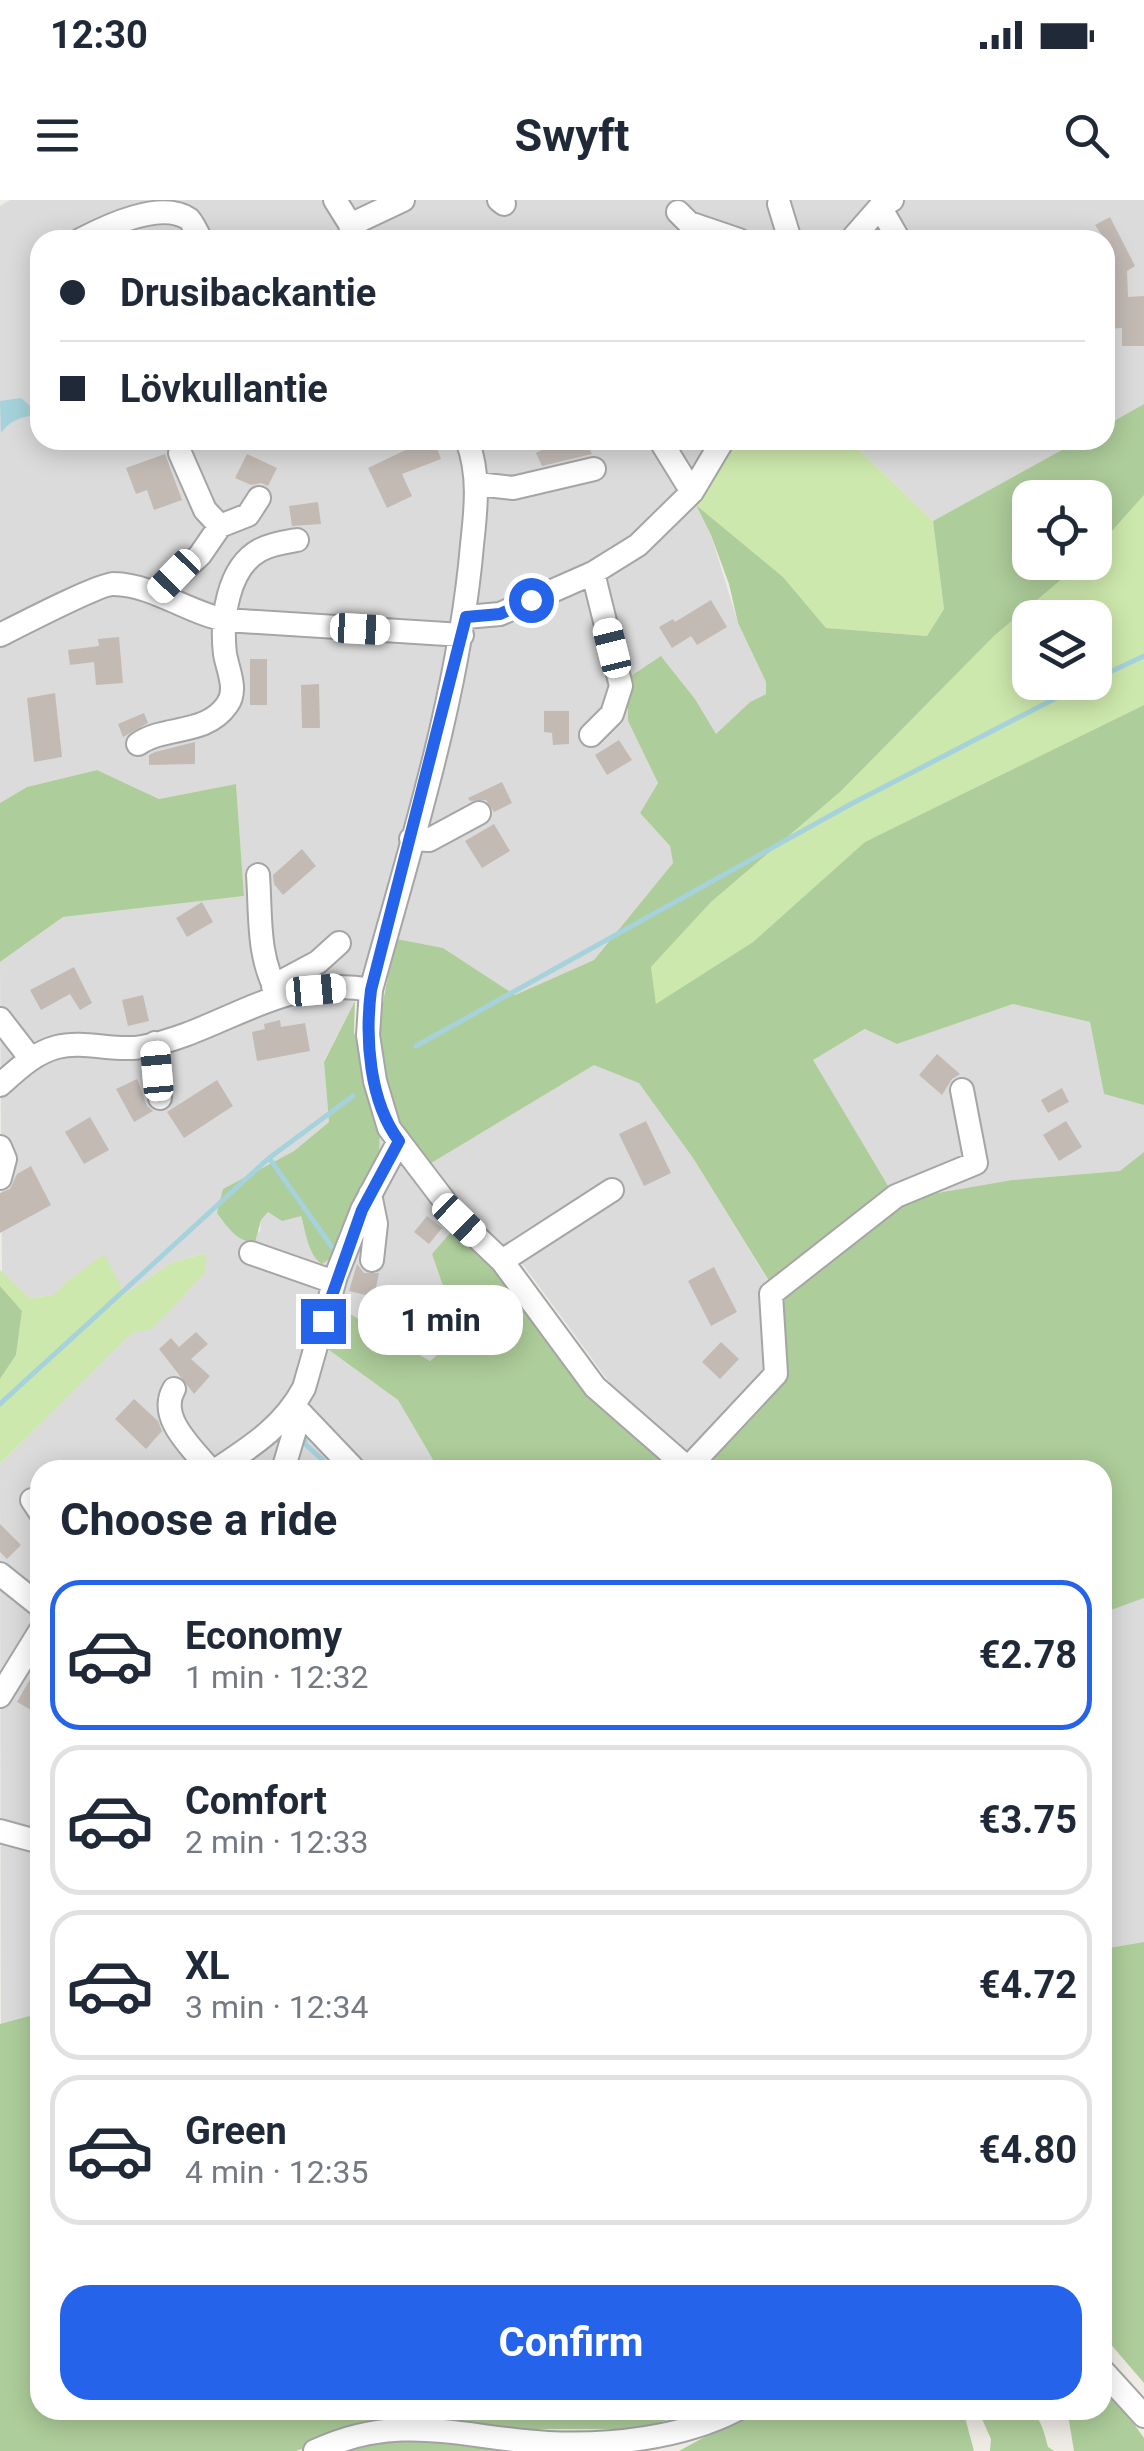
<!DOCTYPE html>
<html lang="en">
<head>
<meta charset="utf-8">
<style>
	body { margin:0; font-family:Roboto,sans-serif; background:#f6f6f7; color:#1f2937; height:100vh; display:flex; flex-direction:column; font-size:38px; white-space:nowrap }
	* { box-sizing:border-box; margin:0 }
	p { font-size:32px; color:#747a83 }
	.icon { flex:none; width:55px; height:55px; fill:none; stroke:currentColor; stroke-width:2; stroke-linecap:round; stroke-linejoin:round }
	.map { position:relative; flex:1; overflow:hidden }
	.details { position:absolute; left:30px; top:1260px; width:1082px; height:960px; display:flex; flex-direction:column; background:#fff; border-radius:30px; box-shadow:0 5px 25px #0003 }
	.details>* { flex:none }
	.top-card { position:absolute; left:30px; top:30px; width:1085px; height:220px; border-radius:30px; box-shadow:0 5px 25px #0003; display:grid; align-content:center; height:220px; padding:0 30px; background:#fff }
	.buttons { position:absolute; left:1012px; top:280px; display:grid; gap:20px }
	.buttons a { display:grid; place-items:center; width:100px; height:100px; border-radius:20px; background:#fff; box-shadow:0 5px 25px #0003; font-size:50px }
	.end { position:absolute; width:45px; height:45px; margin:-22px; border:12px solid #2563eb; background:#fff; box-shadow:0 0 0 5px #fff }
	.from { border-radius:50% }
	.bubble { position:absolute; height:70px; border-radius:30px; background:#fff; box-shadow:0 5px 25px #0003; font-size:32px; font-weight:700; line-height:70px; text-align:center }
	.car { position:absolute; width:30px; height:60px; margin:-30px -15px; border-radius:12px; box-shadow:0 0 8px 2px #0007; background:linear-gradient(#fff 24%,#345 0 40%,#fff 0 76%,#345 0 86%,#fff 0) }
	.top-card b { display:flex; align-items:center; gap:35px; height:95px; font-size:38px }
	.top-card b+b { border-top:2px solid #e0e1e3 }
	.top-card i { width:25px; height:25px; background:#1f2937 }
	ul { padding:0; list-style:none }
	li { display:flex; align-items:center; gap:30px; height:150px; margin:0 20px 15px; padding:0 10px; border:5px solid #e0e1e3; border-radius:30px }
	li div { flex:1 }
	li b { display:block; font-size:38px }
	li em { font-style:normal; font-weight:700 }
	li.active { border-color:#2563eb }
	li>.icon { width:90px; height:90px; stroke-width:1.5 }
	h2 { padding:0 30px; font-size:45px; line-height:120px }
	.action { display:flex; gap:20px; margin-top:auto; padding:20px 30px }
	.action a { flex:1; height:115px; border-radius:30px; background:#2563eb; color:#fff; font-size:40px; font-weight:700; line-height:115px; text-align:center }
	.status { display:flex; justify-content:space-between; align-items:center; height:70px; padding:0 50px; background:#fff; direction:ltr }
	.status svg { height:28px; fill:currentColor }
	header { display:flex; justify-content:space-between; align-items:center; height:130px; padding:0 30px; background:#fff; font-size:45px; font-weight:700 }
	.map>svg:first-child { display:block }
	.residential { fill:#dcdbdb }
	.grass { fill:#cde8ac; fill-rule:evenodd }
	.forest { fill:#adcd9a }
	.water { fill:#a6d3db }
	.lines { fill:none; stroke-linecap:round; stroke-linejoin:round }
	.stream { stroke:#a6d3db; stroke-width:5 }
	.building { fill:#c3bab4 }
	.minor-casing { stroke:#a5a5a5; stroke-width:26 }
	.minor { stroke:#fff; stroke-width:22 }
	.route { stroke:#2563eb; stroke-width:12 }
</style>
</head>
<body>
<div class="status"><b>12:30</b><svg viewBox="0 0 49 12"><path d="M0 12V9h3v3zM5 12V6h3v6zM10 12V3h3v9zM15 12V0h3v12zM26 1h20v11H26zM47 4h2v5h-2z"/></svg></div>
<header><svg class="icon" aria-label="menu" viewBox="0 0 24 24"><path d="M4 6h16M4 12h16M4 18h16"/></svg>Swyft<svg class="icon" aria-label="search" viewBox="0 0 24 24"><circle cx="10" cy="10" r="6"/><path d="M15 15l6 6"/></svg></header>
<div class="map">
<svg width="1144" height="2251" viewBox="0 0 1144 2251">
	<rect width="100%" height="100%" fill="#efebe5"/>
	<path class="residential" d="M10,0h1134v204l-39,22v-186h-1065v200h697l-41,65 15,30 27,88 28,59v12l-16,8 -34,33 -21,-36 -33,-42 -34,64 30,62 -18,30 30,33 3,17 -79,97 -79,35 -72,-47 -46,-9 -11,43 -31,19 -31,60 5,61 -35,29 -71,38 37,44 1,-13 7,-8 33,4 10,34 20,8 9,-28 39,-74 1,-23 77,92 -25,29 29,81 -31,26 -95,-56 -10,41 73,54 41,70h-399v543l-39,11 -1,-560 132,-131 20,-5 53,-55v-20l-32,9 -48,32 -60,-11 -10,12 -25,3 -28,-25 -2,-311 63,-45 181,-21 -8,-112 -77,15 -62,-29 -70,17 -27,16v-597z
		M849,240h231l-147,81z
		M1013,804l77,18 14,72 40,11v47l-23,19 -109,9 -115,20 -85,-140 54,-31 31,15z
		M594,864l46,19 53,75 84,137 4,82 -85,90 -81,-77 -91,-124 -77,-74 -19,-27z
		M1144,1398v344l-41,7v-336z"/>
	<path class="grass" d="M737,240h112l84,81 11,88 -17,27 -101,-8 -43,-51 -87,-72z
		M1144,295v210l-278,137 -113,100 -97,63 -5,-38 60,-65 129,-110 154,-156 87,-73 14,-1v-12zM1030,418h65v64h-65z
		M206,1053l-1,20 -53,56 -20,4 -132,131v-85l16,-24 6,-43 -22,-26v-16l30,28 24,-3 11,-12 39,-29 21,40 48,-32z"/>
	<path class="forest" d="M1144,204v91l-49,55v-52h-65v64l51,1 -87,73 -154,156 -129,110 -60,65 5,37 97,-62 112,-100 279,-137v400l-40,-11 -14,-72 -77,-18 -116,40 -32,-15 -52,31 80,134 -119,95 -81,-131 -54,-75 -45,-18 -166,100c-10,-14 -24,-28 -32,-44 -29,-57 -14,-124 1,-182l46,9 72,47 79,-35 79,-97 -3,-17 -30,-33 18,-30 -30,-62v-43l33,-22 34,43 21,35 34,-32 16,-8v-12l-28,-59 -9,-39 -18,-49 -15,-30 87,72 43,51 101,8 17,-27 -11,-88 147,-81h25v-14z
		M97,570l62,29 77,-15 8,112 -181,21 -63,45v-159l27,-16z
		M355,801l-1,31 26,101 -1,23 -39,74 -9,28 -9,6c-14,-9 -16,-32 -21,-48l-19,5 -14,-9 -7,8 -6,22c-19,0 -27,-15 -38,-29l6,-24 71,-38 35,-29 -5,-60z
		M1144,952v446l-41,15 -1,-143h-404l83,-93 -4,-82 120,-95 115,-20 108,-9z
		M457,1025l220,245h-238l-41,-70 -73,-53 10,-42 95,56 30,-26 -28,-81z
		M0,1086l22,25 -6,44 -16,24z
		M1144,1742v441l-42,-49 1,-385z
		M40,1813v397h660l-62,19h-285l-57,22h-296v-427z
		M1103,2181l41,57v13h-70l-6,-36 -4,-5h38z
		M754,2210h209l11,41h-295z
		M978,2210c47,0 58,-14 70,37l6,4h-64l1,-12z
		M386,2237l180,14h-234z"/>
	<path class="water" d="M21,198l16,14 -1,4c-14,-1 -28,6 -35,17l-1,-32z"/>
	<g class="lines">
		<path class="stream" d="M1095,479l49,-23
			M416,846l435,-242 236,-122
			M332,1047l-63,-89 84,-62
			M0,1204l269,-246
			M305,1231v13l29,26"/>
	</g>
	<path class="building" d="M1110,17l25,49 -8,5 1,26 16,-1v50h-22v-18l-17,1v-89l-10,-15z
		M414,240h20l7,19 -39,15 10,22 -25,12 -19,-40 48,-23z
		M561,240h24l7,14 -50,12 -6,-13z
		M165,254l17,46 -28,10 -7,-20 -11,4 -10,-26z
		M247,254l30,14 -9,18 -7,-3 -10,2 -16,-7z
		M318,302l3,22 -29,2 -3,-20z
		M711,400l16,27 -30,18 -6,-9 -19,12 -13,-21 14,-8 2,3z
		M119,437l4,46 -27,2 -2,-23 -24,3 -2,-15 31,-4 -1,-7z
		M250,459h17v46h-17z
		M319,484l1,44h-18l-1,-43z
		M55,493l7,64 -28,5 -7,-64z
		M544,511h25v33l-16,1 -1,-12 -8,-1z
		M144,513l4,10 -25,14 -5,-13z
		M619,540l13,20 -25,15 -12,-20z
		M195,542v22l-46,1v-10l6,-3z
		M502,582l10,21 -18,9 -8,-12 -16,1 -2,-3z
		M494,624l16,27 -28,17 -17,-27z
		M302,649l14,17 -33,29 -9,-11 -1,-9z
		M202,702l11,20 -26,15 -11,-19z
		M74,767l18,36 -12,7 -10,-16 -29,16 -11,-20z
		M143,795l6,26 -21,5 -6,-26z
		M280,820l1,7 24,-4 5,28 -53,10 -5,-29 13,-3 -1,-5z
		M937,854l23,20 -8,5 -10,16 -23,-20z
		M137,879l10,27 6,5 -19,11 -18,-33z
		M217,880l16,26 -49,32 -17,-26z
		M1062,888l7,14 -21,11 -7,-13z
		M90,917l19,33 -25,14 -19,-32z
		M646,921l25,52 -27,13 -25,-52z
		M1066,921l16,26 -23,14 -16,-26z
		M31,966l20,39 -51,28v-40l10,-4 7,-15z
		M427,1016l15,12 -13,16 -15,-12z
		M357,1064l7,9h15l-5,24 -25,-6z
		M714,1067l23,45 -26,14 -23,-45z
		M196,1132l12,12 -17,15 19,17 -16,18 -35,-45 12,-11 8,9z
		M721,1142l18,17 -19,20 -18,-17z
		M134,1199l24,22 4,10 -16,18 -31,-30z
		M0,1324l21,21 -14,14 -7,-7z
		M40,1462v53l-23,-13z"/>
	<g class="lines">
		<g class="minor-casing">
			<path id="minor" d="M335,0l25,40
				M499,0l5,4
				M779,4l11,36
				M880,7l19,33
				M678,12l11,11 50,17
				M350,25l53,-25
				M80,40c27,-14 81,-40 109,-21 5,6 9,15 12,21
				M851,40l29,-33 12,-7
				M467,240c13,34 9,69 5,105 -13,151 -61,299 -101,445l-3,45 7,46 14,47 70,92 43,41 93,126 95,83
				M660,240l32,52
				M180,253l25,57 15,16
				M477,284l36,4 81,-19
				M158,394l42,-39 20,-29 28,-11 11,-17
				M466,417l34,-3 93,-41 45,-28 54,-53 31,-52
				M0,435c18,-9 101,-52 114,-51 40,1 74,29 112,36l236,15
				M591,535l21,-21 9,-28 -28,-113
				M138,544c27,-19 67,-8 89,-39 11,-15 1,-34 -2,-51 -4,-34 2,-86 35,-104 11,-6 25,-8 37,-10
				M411,639l18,1 50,-27
				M258,675c3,43 -1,83 21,120
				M273,786l45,-24 21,-19
				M0,819l31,40
				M155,843l5,55
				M0,885c17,-15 34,-32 57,-38 27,-7 58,5 85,0 81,-15 138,-74 229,-57
				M0,947l5,12 -5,19
				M370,994l6,30 -4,36
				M251,1053l83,29
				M502,1061l110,-71
				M174,1189c-17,29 19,59 36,81
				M294,1206l61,64
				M688,1268l88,-94 -5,-80 125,-98 80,-33 -14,-73
				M216,1270c36,-24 67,-43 88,-82l32,-112 26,-66 37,-69
				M283,1270l17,-57
				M32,1300l8,12
				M0,1374l40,32
				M0,1496l40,-65
				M0,1631l40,11
				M1102,2170l42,46
				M315,2251c85,-40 147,-13 233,-8 61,3 134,-5 188,-33"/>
		</g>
		<use href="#minor" class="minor"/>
	</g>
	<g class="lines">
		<path class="route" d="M323,1121l39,-111 37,-69c-30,-40 -34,-103 -28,-151l95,-373 34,-3 31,-14"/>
	</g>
</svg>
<div class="buttons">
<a><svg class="icon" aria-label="locate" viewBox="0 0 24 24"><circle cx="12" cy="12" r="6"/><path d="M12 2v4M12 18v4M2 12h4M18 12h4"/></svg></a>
<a><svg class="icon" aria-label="layers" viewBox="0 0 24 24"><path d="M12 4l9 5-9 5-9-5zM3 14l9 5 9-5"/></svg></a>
</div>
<i class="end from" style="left:531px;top:400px"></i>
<i class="end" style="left:323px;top:1121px"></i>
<div class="bubble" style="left:358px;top:1085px;width:165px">1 min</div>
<i class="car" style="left:174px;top:376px;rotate:224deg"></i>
<i class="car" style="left:360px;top:429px;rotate:93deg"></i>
<i class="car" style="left:612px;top:448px;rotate:346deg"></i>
<i class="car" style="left:316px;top:790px;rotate:85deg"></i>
<i class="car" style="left:157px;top:871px;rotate:355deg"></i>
<i class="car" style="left:459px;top:1020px;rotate:134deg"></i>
<div class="top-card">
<b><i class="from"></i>Drusibackantie</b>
<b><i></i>Lövkullantie</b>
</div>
<section class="details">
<h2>Choose a ride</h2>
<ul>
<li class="active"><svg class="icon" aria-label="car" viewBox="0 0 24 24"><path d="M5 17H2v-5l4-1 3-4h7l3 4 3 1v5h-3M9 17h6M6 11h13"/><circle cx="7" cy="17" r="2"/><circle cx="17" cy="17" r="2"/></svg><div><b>Economy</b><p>1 min · 12:32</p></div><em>€2.78</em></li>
<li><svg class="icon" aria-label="car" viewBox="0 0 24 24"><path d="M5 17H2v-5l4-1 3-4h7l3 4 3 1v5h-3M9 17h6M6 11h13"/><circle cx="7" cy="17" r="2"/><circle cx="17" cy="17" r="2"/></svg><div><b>Comfort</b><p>2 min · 12:33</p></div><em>€3.75</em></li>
<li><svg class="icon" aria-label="car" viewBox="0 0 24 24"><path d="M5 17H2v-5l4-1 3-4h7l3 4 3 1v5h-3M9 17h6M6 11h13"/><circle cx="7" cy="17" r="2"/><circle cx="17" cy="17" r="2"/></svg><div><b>XL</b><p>3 min · 12:34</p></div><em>€4.72</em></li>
<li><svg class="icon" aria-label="car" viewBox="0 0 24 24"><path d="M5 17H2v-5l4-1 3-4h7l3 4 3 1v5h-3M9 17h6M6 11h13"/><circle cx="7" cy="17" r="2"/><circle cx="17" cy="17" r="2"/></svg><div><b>Green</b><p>4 min · 12:35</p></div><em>€4.80</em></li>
</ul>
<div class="action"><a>Confirm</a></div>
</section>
</div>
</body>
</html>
